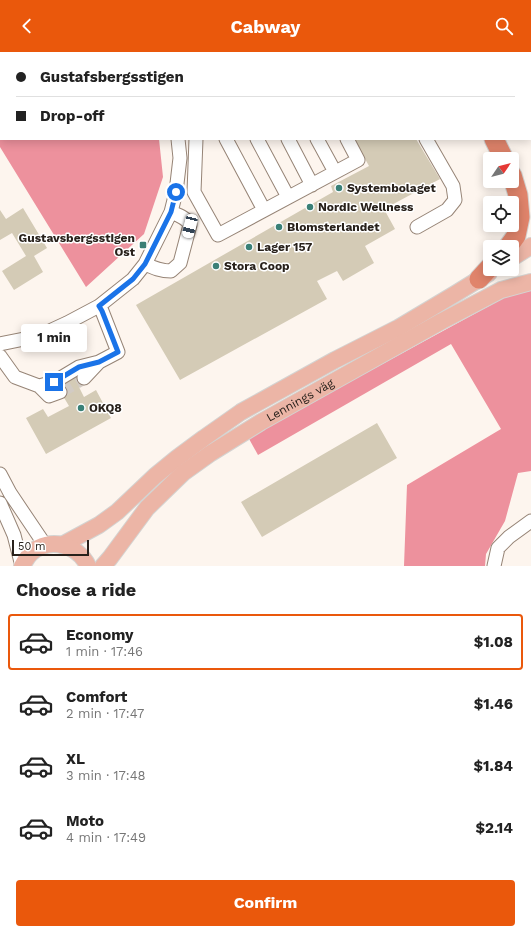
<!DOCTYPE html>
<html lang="en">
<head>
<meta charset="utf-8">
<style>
	body { margin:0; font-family:"Work Sans",sans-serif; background:#f6f6f6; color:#222; height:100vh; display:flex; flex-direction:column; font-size:15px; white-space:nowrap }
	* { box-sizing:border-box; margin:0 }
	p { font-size:13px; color:#767676 }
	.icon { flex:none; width:22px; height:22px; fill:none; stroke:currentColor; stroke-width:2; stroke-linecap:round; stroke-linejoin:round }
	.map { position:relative; height:514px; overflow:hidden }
	.panel { display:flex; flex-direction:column; background:#fff; flex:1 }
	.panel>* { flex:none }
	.top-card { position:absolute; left:0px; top:0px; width:531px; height:88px; box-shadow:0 2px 10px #0003; display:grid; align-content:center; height:88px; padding:0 16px; background:#fff }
	.needle { width:26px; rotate:55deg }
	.fabs { position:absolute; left:483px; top:100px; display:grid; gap:8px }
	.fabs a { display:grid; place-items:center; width:36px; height:36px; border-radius:4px; background:#fff; box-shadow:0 2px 10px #0003; font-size:20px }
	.scale { position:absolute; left:12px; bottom:10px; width:77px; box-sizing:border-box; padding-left:4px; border:2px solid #28211b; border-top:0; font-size:11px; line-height:14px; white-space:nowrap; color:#28211b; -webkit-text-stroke:3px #fff; paint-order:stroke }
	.end { position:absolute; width:18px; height:18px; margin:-9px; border:5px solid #1a73e8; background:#fff; box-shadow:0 0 0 2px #fff }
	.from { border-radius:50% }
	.bubble { position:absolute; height:28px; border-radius:4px; background:#fff; box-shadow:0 2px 10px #0003; font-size:13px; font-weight:700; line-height:28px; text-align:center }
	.car { position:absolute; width:12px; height:24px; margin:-12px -6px; border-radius:5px; box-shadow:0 0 3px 1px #0007; background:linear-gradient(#fff 24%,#345 0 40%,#fff 0 76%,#345 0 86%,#fff 0) }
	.top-card b { display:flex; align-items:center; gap:14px; height:38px; font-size:15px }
	.top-card b+b { border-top:1px solid #e0e0e0 }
	.top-card i { width:10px; height:10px; background:#222 }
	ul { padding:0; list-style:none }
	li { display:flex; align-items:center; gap:12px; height:56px; margin:0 8px 6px; padding:0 8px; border:2px solid transparent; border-radius:4px }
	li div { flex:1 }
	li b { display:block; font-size:15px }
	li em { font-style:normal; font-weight:700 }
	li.on { border-color:#ea580c }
	li>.icon { width:36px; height:36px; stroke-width:1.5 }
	h2 { padding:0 16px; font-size:18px; line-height:48px }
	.button { display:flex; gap:8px; margin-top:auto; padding:8px 16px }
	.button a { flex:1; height:46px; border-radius:4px; background:#ea580c; color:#fff; font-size:16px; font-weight:700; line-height:46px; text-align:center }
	header { display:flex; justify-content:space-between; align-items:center; height:52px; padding:0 16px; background:#ea580c; color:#fff; font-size:18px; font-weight:700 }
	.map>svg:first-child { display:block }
	.forest { fill:#ed919d }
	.building { fill:#d4cbb6 }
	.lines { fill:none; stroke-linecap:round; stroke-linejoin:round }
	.minor-tunnel { stroke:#d2cbc4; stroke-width:13; stroke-dasharray:13 6; stroke-linecap:butt }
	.minor-casing { stroke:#968476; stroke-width:15 }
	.major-casing { stroke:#d4d3d1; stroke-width:18 }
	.highway-casing { stroke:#d4d3d1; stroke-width:21 }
	.minor { stroke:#fff; stroke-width:13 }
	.major { stroke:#ecb5a6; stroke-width:16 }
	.highway { stroke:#e0846b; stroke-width:19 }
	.route { stroke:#1a73e8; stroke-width:5 }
	.poi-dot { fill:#3a8077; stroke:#fff; stroke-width:1.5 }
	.labels { text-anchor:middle; stroke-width:3; stroke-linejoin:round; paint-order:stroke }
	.poi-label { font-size:12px; font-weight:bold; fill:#28211b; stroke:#fff; text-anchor:start }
	.street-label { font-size:12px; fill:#28211b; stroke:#fff }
</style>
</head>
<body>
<header><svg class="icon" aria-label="back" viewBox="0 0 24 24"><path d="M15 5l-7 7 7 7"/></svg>Cabway<svg class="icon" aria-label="search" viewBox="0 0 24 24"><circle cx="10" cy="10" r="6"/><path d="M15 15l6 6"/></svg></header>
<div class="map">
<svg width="531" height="514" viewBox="0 0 531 514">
	<rect width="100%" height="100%" fill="#fdf5ee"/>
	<path class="forest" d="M0,0h111l1,1h-111v86h158l4,38 -19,57 -58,53 -86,-140z
		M531,231v188l-13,2 -13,48 -19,33 -1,12h-81l3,-81 94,-56 -50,-85 -193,111 -10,-18z"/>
	<path class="building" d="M354,87h62l24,40 -56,30 11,20 -30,17 9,17 -31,18 -6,-10 -20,10 10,18 -147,81 -44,-75 197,-113 -2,-6 38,-20z
		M23,156l24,40 -13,8 9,16 -29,18 -12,-19 24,-15 -14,-23 -12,7v-30l6,9z
		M79,321l10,8 -10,6 5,10 12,-7 15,28 -65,36 -20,-36 17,-9 5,8 21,-11 -6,-10 -12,-7z
		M377,371l20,35 -135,79 -21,-35z"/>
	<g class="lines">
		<path class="minor-tunnel" d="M60,340l24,-14"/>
		<g class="minor-casing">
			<path id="minor" d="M137,0v1
				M364,0l3,1
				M177,1l2,-1
				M229,1l2,-1
				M290,1l2,-1
				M196,87l-2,53 24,43 140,-75 -11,-21
				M226,87l38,71
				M257,87l31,58
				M288,87l24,46
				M317,87l18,33
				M417,175l30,-17 8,-10 -2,-14 -27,-47
				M145,212c9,4 16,7 26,7l9,-8 10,-38c-3,-7 -12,-10 -19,-13
				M0,292l39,-8 28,-13 32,-17 34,-27 12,-15 26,-52 5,-20 4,-34 -2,-19
				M0,304l15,21 24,9 15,-4 25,-15 20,-5 19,-10 -16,-41 -3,-5
				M84,326l15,-16
				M39,334l10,10 11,-4
				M0,422l10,19 35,52
				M0,451l14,32 8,31
				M494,514l4,-18 11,-11 22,-16"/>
		</g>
		<g class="major-casing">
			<g id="major">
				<path d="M512,206l19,-12"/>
				<path d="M62,493l37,-20 18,-13 38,-36 22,-18 27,-20 37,-26 94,-52 63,-32 57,-34 34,-21"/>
				<path d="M22,514c3,-5 5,-9 9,-13 19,-17 47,-8 57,13"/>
				<path id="s1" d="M103,514l7,-8 37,-50 36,-35 28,-20 50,-31 181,-101 59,-31 30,-8"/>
			</g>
		</g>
		<g class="highway-casing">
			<path id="highway" d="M437,0l1,1
				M516,0l2,1
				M530,8l1,1
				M494,87l10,20
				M508,195l8,-11 4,-19 -2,-22 -6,-20
				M479,227l11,-12"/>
		</g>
		<use href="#minor" class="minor"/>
		<use href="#major" class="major"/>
		<use href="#highway" class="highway"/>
	</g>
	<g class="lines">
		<path class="route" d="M54,330l25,-15 20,-5 19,-10 -16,-41 -3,-5 34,-27 12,-15 26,-52 5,-20"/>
	</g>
	<g class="poi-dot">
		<circle cx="339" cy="136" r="4"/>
		<circle cx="310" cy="155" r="4"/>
		<circle cx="279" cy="175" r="4"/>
		<rect x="139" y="189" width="8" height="8" rx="2"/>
		<circle cx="249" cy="195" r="4"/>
		<circle cx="216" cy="214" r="4"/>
		<circle cx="81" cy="356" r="4"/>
	</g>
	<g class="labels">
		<g class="poi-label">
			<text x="347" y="140">Systembolaget</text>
			<text x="318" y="159">Nordic Wellness</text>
			<text x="287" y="179">Blomsterlandet</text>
			<text x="135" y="190" text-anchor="end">Gustavsbergsstigen<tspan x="135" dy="14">Ost</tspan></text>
			<text x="257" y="199">Lager 157</text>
			<text x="224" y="218">Stora Coop</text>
			<text x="89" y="360">OKQ8</text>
		</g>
		<g class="street-label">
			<text dy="4" stroke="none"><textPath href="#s1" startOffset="261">Lennings väg</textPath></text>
		</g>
	</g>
</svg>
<div class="fabs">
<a><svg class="needle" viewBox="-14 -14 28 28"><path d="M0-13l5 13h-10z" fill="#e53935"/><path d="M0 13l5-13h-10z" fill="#767676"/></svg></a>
<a><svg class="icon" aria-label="locate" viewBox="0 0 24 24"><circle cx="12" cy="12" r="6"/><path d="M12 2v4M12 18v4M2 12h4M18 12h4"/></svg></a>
<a><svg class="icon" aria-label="layers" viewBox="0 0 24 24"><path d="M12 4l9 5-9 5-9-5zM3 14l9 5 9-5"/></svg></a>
</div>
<div class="scale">50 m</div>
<i class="end from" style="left:176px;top:140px"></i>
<i class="end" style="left:54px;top:330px"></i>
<div class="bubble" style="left:21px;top:272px;width:66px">1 min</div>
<i class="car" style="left:190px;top:174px;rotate:194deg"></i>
<div class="top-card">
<b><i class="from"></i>Gustafsbergsstigen</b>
<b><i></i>Drop-off</b>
</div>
</div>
<section class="panel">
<h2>Choose a ride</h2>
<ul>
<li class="on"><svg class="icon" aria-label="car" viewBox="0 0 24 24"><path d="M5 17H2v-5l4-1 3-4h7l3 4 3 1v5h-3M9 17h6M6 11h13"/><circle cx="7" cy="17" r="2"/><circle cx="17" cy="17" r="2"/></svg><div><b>Economy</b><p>1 min · 17:46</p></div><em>$1.08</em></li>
<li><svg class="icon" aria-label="car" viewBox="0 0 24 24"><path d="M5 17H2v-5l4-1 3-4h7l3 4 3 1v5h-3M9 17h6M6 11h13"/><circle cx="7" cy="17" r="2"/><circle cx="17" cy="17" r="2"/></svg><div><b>Comfort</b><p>2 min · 17:47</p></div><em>$1.46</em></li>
<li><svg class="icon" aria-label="car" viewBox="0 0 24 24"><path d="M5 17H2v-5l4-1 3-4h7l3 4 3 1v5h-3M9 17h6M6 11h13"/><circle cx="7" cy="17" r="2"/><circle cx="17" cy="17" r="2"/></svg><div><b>XL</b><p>3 min · 17:48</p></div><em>$1.84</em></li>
<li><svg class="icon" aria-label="car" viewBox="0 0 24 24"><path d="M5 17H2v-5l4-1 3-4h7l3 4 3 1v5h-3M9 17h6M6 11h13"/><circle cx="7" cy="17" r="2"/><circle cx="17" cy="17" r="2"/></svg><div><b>Moto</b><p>4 min · 17:49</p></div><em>$2.14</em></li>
</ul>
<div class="button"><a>Confirm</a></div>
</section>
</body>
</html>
